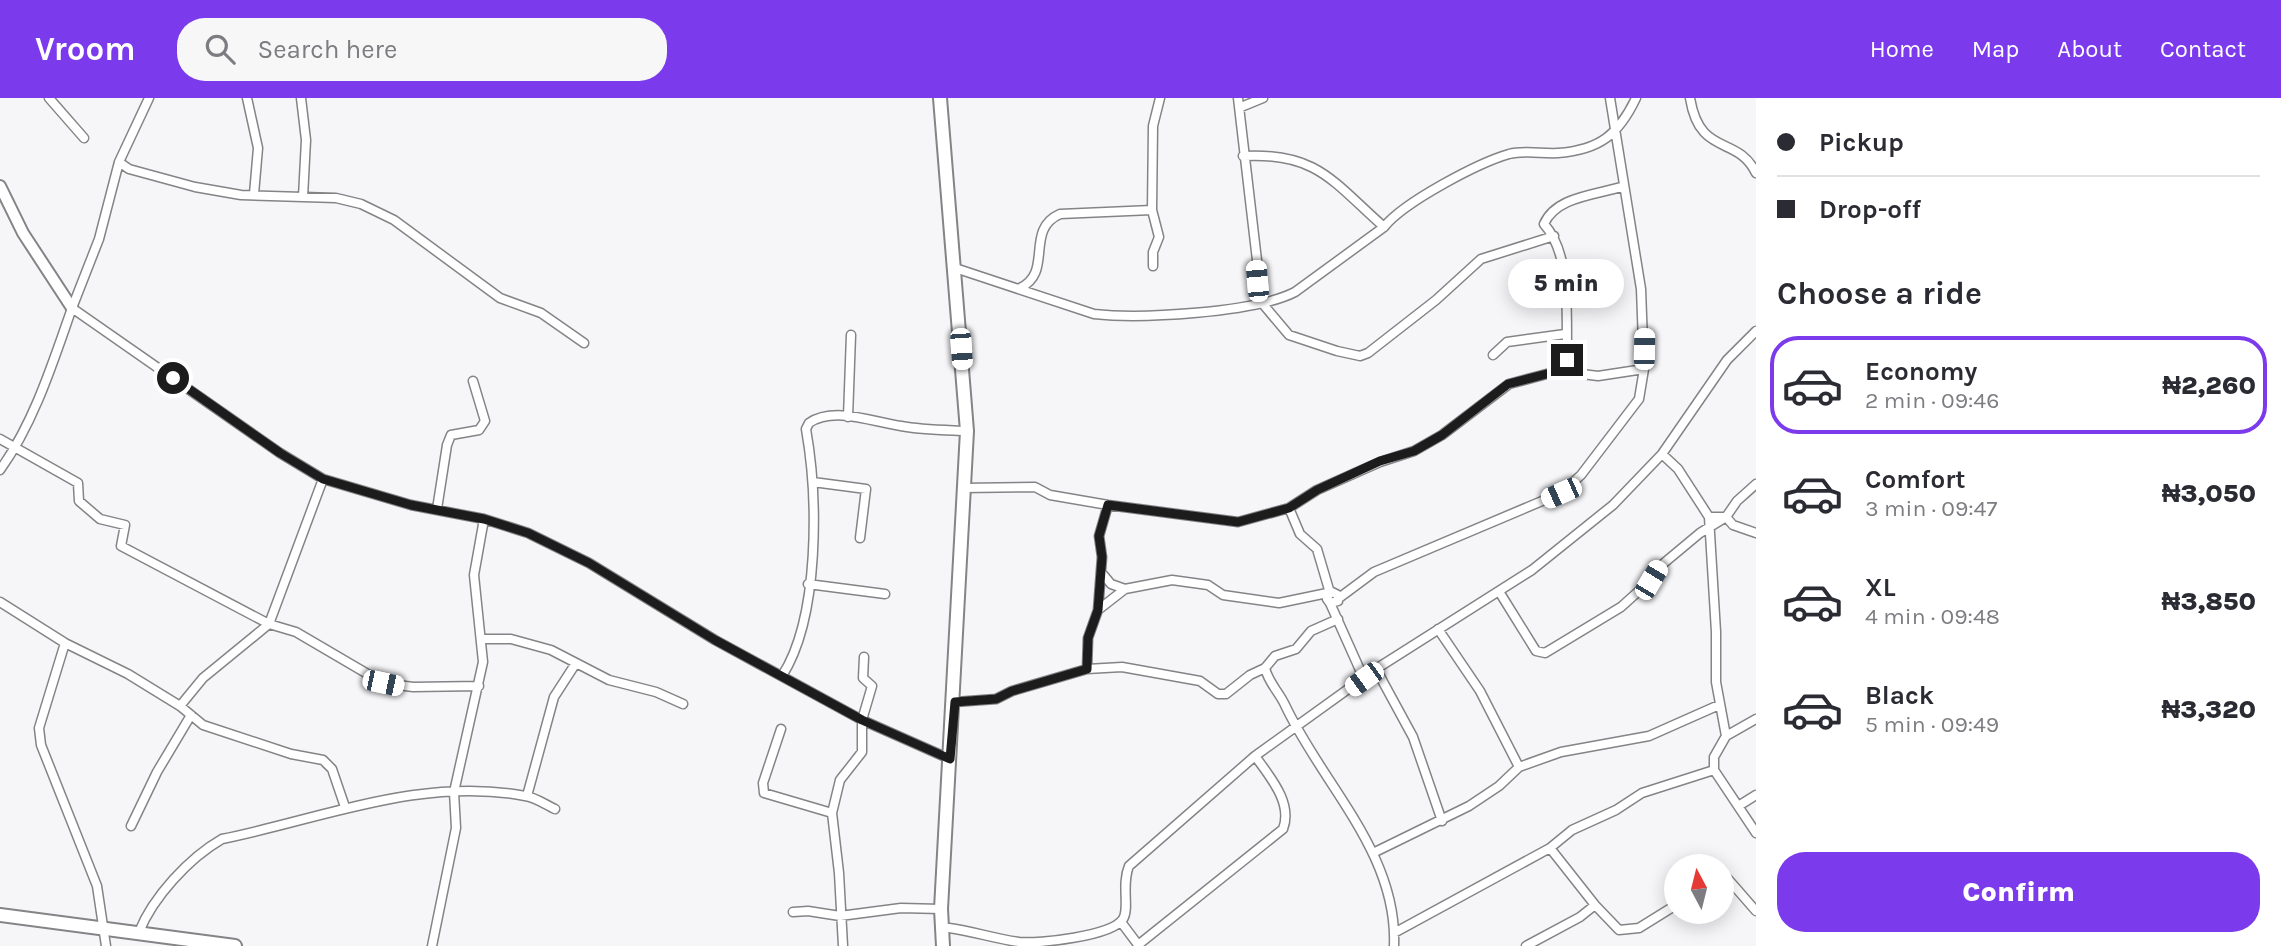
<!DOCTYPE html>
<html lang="en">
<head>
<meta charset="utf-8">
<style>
	body { margin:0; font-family:Karla,sans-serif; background:#f7f7f7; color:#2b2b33; height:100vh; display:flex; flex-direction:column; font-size:26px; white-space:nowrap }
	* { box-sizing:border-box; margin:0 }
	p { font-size:23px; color:#7c7c81 }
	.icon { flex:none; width:38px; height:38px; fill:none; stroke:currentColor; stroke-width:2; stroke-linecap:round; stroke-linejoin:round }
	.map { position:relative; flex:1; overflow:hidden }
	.drawer { display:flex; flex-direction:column; background:#fff; width:525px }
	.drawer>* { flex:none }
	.guide { display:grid; align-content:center; height:154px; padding:0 21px; background:#fff }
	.needle { width:46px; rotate:353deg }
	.buttons { position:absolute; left:1664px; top:756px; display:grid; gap:14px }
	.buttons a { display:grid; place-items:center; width:70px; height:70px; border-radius:50%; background:#fff; box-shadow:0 4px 18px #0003; font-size:35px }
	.end { position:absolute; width:32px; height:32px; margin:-16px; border:9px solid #1c1c1d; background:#fff; box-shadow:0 0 0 4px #fff }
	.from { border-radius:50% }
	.bubble { position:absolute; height:49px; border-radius:24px; background:#fff; box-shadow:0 4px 18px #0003; font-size:23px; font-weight:800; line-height:49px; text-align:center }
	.car { position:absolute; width:21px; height:42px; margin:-21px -10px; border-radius:9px; box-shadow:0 0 5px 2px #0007; background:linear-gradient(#fff 24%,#345 0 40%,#fff 0 76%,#345 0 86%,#fff 0) }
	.guide b { display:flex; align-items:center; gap:24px; height:66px; font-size:26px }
	.guide b+b { border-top:2px solid #e1e1e2 }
	.guide i { width:18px; height:18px; background:#2b2b33 }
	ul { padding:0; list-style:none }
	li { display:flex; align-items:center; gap:21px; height:98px; margin:0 14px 10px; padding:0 7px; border:4px solid transparent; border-radius:28px }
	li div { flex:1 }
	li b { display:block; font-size:26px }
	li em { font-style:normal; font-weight:800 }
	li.active { border-color:#7c3aed }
	li>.icon { width:63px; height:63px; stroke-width:1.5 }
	h2 { padding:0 21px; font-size:32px; line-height:84px }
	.button { display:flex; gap:14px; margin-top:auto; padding:14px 21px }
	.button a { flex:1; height:80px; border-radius:28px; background:#7c3aed; color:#fff; font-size:28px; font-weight:800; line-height:80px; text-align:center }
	header { display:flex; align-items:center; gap:42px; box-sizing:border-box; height:98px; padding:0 35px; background:#7c3aed; color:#fff }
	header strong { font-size:33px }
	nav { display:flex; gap:38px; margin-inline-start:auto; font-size:24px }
	.search { width:490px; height:63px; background:#f7f7f7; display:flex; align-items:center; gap:18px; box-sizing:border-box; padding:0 24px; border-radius:28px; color:#7c7c81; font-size:26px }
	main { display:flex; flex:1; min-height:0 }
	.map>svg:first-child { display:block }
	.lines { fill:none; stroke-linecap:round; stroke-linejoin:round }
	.street-casing { stroke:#848487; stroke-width:11 }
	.secondary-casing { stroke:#848487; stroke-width:14 }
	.primary-casing { stroke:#848487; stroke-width:16 }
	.street { stroke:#fff; stroke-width:8 }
	.secondary { stroke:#fff; stroke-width:10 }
	.primary { stroke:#fff; stroke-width:12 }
	.route { stroke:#1c1c1d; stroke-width:9 }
</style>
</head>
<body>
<header>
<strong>Vroom</strong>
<div class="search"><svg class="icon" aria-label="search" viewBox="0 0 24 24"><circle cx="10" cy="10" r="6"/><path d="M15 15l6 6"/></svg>Search here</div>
<nav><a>Home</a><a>Map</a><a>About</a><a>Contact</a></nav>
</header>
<main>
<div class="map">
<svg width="1756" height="848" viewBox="0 0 1756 848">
	<rect width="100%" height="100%" fill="#f6f6f9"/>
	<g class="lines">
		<g class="street-casing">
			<path id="street" d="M49,0l35,40
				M149,0l-30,64 -20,77 -27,69 208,145 43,26 88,26 73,14 44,14 61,30 126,77 147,80 88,39
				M247,0l11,50 -4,46
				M301,0l5,42 -3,57
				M1238,0l24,205 27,32 48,16 23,5 8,-3 68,-53 45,-41 73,-23
				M1690,0c10,60 47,36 66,75
				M1241,9l22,-9
				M1243,58c74,-4 90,26 141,71
				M119,64l10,7 66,18 46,8 95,3 25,6 33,16 106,78 41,15 43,30
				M1153,168v-14l6,-15 -7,-27 1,-84 7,-28
				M955,170l139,46c46,5 160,-1 201,-22l89,-65c20,-25 94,-64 125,-73 16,-4 33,0 49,-1 42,-3 61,-19 78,-55
				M1020,190c34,-16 4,-58 40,-74l92,-4
				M1493,257l14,-13 58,-8
				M1571,275l-3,-3c-4,-45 7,-111 -24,-146 12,-28 53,-29 80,-38
				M848,319l3,-82
				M0,341l78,44 1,18 21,18 25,6 -4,21 148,78 27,8 87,51 30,4 66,-1
				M1662,356l16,15 31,48 7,115v50l10,54
				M0,372c34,-47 53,-108 72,-162
				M813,384l53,7 -6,49
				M962,390l73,-1 15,8 58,10 130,17 51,-14 28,-18 63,-28 34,-11 28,-16 67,-51 49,-13 40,5 46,-7
				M1289,410l11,26 17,15 13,44
				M437,411l10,-64 4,-10 28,-5 6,-9 -12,-40
				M1709,419h17l7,8 23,8
				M1101,474l10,12 14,5
				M808,486l77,10
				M1500,495l36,58 9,2 76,-46 30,-27 7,-12 42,-35 26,-16 11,-16 19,-17
				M1339,500l35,-26 187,-79 20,-18 58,-76 5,-30 -3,-80 -31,-191
				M0,504l65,41 63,31 52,32 23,19 88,29 32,6 9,9 13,38
				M1330,505l34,76
				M1098,512l27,-21 47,-9 36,5 15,10 56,8 53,-11 6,3v6l-8,2 -3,-4 2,-5
				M1438,531l42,62 39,76
				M482,541h29l40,11 58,30 47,12 27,12
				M65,545l-26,85 2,17 56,141 9,60
				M1265,570c3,14 14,24 20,37 37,79 113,148 109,241
				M1087,571l1,-31 10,-28 4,-53 -3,-21 9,-31
				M1376,571l37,68 29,84
				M782,578c38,-59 36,-179 24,-247l3,-6c25,-17 64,-1 92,3 21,4 44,4 66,5
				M955,604l41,-3 16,-8 75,-22 35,-2 78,14 18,13h8l24,-19 15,-7 10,-12 21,-7 15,-18 27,-12
				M180,608l23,-28 66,-54 54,-145
				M1756,621l-30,17 -12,21v13l42,63
				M781,631l-18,54 1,10 68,20
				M527,698l27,-99 22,-34
				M1740,707l16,-10
				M131,728l26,-54 34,-57
				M1550,750l45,57 24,25 20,-2 37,-23
				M1373,755l96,-47 30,-20 20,-19 42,-15 88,-16 70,-31
				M1722,780l6,1 28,32
				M793,814l15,-1 32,5 61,-8 40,1
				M1121,824l18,24
				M949,830c23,3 47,11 70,14 20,2 93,-6 104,-23 7,-11 -2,-34 6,-53l126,-110 121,-87 156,-99 81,-65 49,-51 65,-94 29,-29
				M139,834c14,-35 50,-74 83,-93 99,-20 201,-63 303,-43 10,1 21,9 30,13
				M1394,835l156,-85 22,-18 44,-20 26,-17 72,-23
				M1138,847l145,-116c10,-26 -13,-52 -28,-73
				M432,848l24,-118 -2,-36 29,-130 -9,-87 10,-56
				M843,848l-4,-73 -7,-60 8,-33 22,-28v-32l10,-34 -9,-8 1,-21
				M1526,848l54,-29 15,-12"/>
		</g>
		<g class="secondary-casing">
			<path id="secondary" d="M0,88l23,47 49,75"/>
		</g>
		<g class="primary-casing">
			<path id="primary" d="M940,0l27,333 -26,478 2,37
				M0,817l235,31"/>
		</g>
		<use href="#street" class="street"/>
		<use href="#secondary" class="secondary"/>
		<use href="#primary" class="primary"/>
	</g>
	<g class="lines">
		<path class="route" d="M173,280l107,75 43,26 88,26 73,14 44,14 61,30 126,77 147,80 88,39 5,-57 41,-3 16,-8 75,-22 1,-31 10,-28 4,-53 -3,-21 9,-31 130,17 51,-14 28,-18 63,-29 34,-10 28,-16 66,-51 50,-13 6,-3 3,-8"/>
	</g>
</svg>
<div class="buttons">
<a><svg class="needle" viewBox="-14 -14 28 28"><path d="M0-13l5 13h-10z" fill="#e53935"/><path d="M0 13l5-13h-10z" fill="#7c7c81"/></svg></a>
</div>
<i class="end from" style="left:173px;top:280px"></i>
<i class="end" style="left:1567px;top:262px"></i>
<div class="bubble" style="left:1508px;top:161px;width:116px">5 min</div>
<i class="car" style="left:1257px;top:183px;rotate:355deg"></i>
<i class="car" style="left:961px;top:251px;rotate:176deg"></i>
<i class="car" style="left:1644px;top:251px;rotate:1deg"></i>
<i class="car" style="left:1561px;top:395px;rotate:246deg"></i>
<i class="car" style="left:1651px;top:482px;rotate:31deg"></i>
<i class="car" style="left:1364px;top:581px;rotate:234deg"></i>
<i class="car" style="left:383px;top:585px;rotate:102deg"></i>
</div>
<section class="drawer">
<div class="guide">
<b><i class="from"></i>Pickup</b>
<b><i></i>Drop-off</b>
</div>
<h2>Choose a ride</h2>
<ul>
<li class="active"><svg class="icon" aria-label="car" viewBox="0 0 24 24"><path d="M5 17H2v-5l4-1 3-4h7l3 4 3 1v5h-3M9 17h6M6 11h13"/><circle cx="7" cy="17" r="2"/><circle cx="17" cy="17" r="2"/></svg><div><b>Economy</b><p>2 min · 09:46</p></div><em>₦2,260</em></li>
<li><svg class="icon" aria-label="car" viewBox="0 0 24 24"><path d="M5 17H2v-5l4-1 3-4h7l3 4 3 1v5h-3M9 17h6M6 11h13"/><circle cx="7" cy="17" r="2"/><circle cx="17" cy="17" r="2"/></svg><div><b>Comfort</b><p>3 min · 09:47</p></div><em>₦3,050</em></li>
<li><svg class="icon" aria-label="car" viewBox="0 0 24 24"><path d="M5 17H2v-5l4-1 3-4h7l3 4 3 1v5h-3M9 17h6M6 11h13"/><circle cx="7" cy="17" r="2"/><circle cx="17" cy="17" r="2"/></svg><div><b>XL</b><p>4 min · 09:48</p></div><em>₦3,850</em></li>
<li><svg class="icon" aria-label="car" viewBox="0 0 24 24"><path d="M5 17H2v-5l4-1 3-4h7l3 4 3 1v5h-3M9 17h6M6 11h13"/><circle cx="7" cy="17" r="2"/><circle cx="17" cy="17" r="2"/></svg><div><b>Black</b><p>5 min · 09:49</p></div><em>₦3,320</em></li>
</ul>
<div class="button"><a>Confirm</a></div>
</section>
</main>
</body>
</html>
